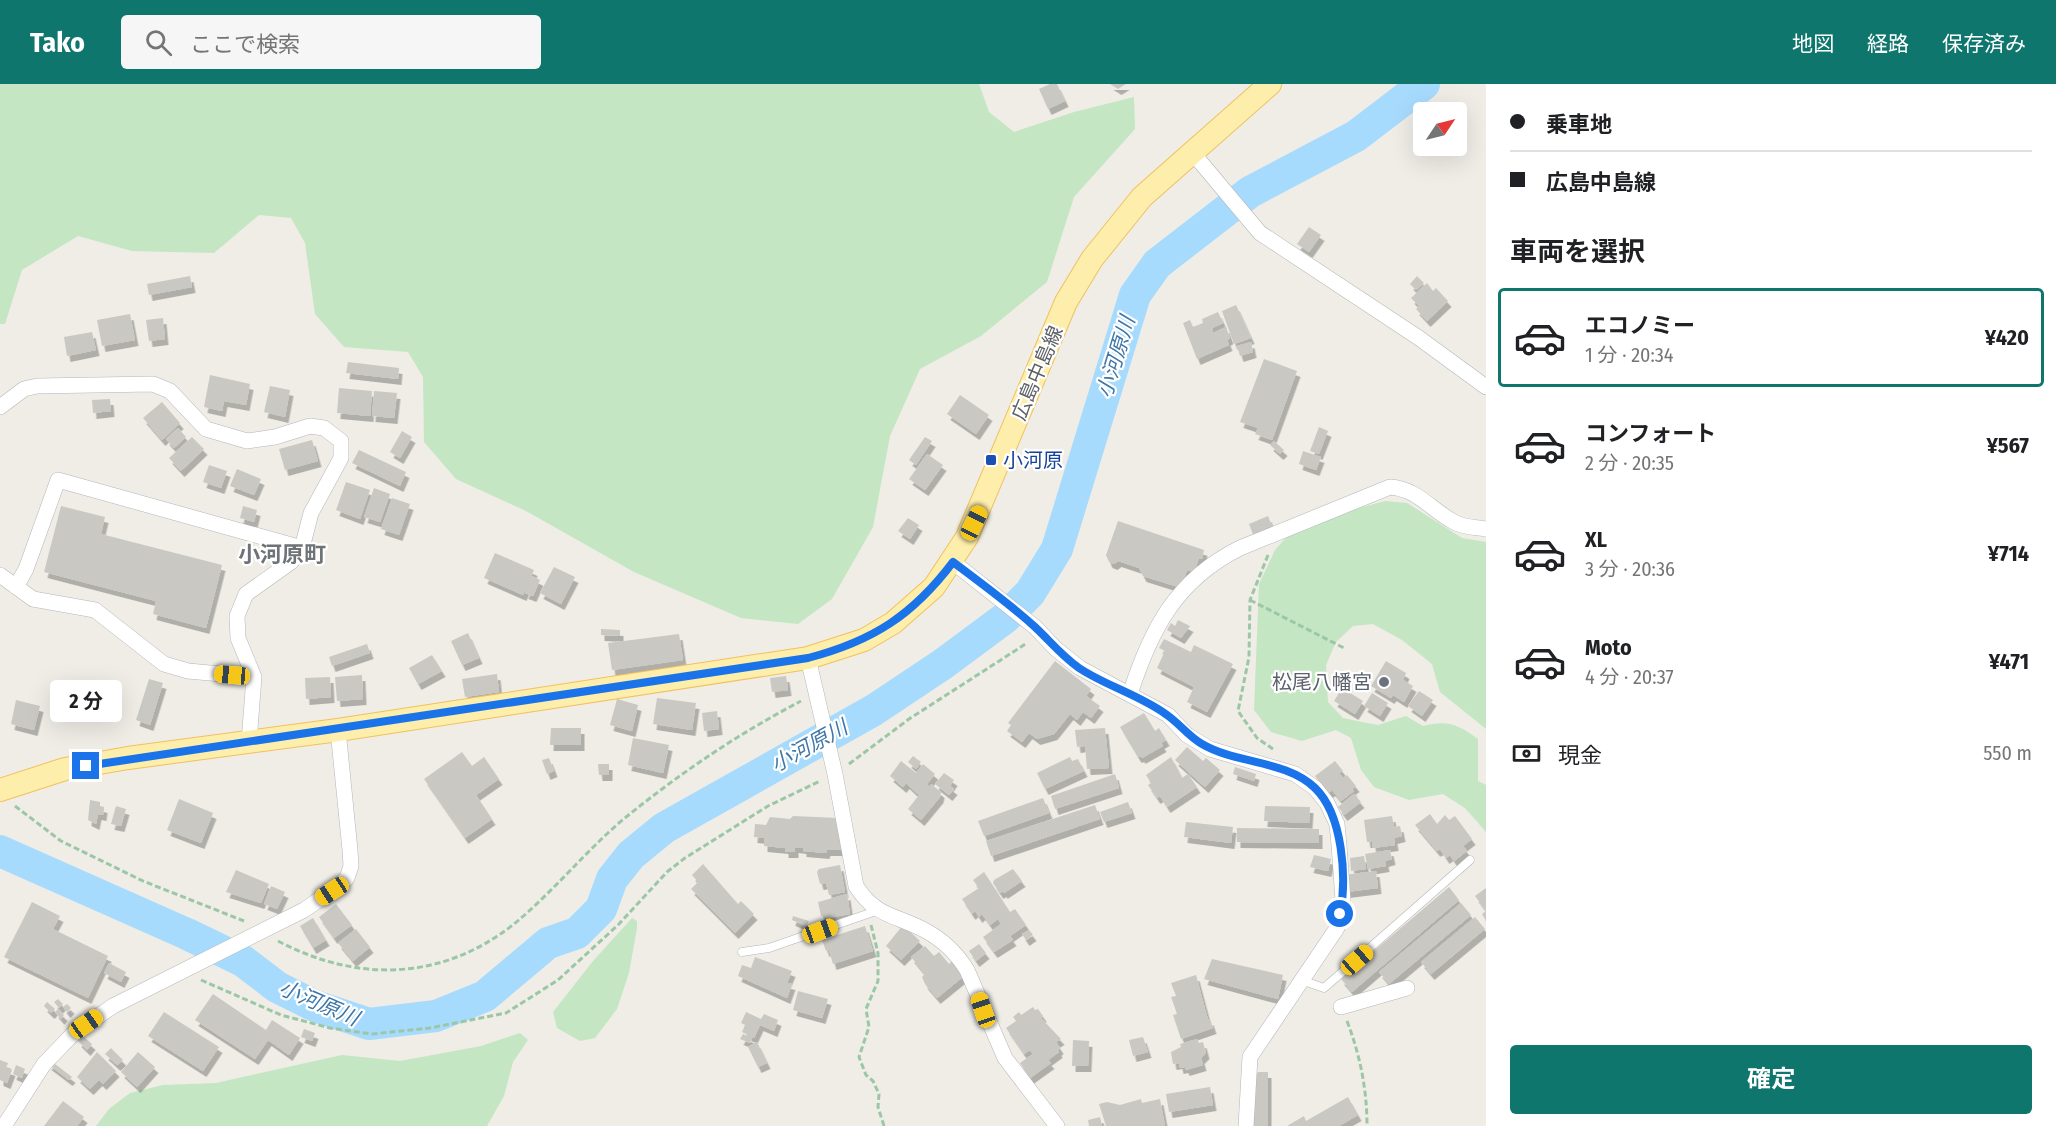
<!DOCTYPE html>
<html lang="ja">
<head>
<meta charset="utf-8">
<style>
	body { margin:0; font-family:"Fira Sans Condensed","Noto Sans JP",sans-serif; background:#f6f6f6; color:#202124; height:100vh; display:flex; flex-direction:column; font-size:22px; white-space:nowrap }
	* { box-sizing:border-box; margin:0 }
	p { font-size:20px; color:#757577 }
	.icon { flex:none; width:33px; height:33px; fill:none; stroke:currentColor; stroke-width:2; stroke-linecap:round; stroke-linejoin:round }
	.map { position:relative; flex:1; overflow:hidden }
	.details { display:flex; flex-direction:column; background:#fff; width:570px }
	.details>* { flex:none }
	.banner { display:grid; align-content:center; height:132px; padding:0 24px; background:#fff }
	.needle { width:39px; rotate:55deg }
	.fabs { position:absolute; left:1413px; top:18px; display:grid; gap:12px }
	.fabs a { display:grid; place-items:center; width:54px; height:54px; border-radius:6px; background:#fff; box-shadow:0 6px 24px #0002; font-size:30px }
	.end { position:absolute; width:27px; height:27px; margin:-14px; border:8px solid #1a73e8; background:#fff; box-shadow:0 0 0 3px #fff }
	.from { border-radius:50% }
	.bubble { position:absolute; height:42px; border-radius:6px; background:#fff; box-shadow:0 6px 24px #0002; font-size:20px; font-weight:700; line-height:42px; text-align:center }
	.car { position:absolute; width:18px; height:36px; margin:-18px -9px; border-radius:8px; box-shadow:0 0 4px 2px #0007; background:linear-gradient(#f5c518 24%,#345 0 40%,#f5c518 0 76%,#345 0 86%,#f5c518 0) }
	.banner b { display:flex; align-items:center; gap:21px; height:57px; font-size:22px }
	.banner b+b { border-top:2px solid #e0e0e0 }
	.banner i { width:15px; height:15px; background:#202124 }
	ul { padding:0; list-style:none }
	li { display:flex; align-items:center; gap:18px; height:99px; margin:0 12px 9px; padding:0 12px; border:3px solid transparent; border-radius:6px }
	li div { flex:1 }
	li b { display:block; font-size:22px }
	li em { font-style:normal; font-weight:700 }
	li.current { border-color:#0f766e }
	li>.icon { width:54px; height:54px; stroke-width:1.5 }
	h2 { padding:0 24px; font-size:27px; line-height:72px }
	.pay { display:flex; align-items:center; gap:15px; height:66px; padding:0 24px; font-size:22px }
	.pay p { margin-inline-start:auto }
	.cta { display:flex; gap:12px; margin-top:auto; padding:12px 24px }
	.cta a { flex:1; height:69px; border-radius:6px; background:#0f766e; color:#fff; font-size:24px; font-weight:700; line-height:69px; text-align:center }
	header { display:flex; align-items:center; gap:36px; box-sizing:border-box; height:84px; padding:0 30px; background:#0f766e; color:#fff }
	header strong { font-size:28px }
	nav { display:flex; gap:33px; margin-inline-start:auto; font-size:21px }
	.search { width:420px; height:54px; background:#f6f6f6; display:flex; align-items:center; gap:15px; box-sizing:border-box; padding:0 21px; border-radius:6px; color:#757577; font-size:22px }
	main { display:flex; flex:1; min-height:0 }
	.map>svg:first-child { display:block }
	.green { fill:#c4e6c3 }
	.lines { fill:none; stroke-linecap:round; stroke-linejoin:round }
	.river { stroke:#a7dbfe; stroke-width:32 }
	.building { fill:#cac8c3; filter:url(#shadow) }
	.service-casing { stroke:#b3b6ba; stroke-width:9 }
	.minor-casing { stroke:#b3b6ba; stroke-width:16 }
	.primary-casing { stroke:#f0c15e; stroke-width:24 }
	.path { stroke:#9cc7a6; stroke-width:3; stroke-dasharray:6 3; stroke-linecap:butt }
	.service { stroke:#fff; stroke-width:8 }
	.minor { stroke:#fff; stroke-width:15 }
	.primary { stroke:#feeeac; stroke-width:22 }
	.route { stroke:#1a73e8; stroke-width:8 }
	.transit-dot { fill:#1a4fb4; stroke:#fff; stroke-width:2 }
	.worship-dot { fill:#6b7280; stroke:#fff; stroke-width:2 }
	.labels { text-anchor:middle; stroke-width:4.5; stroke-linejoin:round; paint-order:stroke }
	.street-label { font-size:20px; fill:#5d6166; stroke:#fff }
	.transit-label { font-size:20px; fill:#164399; stroke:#fff; text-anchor:start }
	.worship-label { font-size:20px; fill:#5b616d; stroke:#fff; text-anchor:end }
	.water-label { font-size:21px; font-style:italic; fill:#4077a8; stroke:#fff }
	.quarter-label { font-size:22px; font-weight:bold; fill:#6e7378; stroke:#fff }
</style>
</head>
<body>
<header>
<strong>Tako</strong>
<div class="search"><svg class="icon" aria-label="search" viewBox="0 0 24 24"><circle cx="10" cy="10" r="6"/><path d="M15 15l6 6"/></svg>ここで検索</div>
<nav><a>地図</a><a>経路</a><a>保存済み</a></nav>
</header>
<main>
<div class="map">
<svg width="1486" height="1042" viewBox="0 0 1486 1042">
	<defs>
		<filter id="shadow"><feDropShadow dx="3.5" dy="6" stdDeviation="0" flood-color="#0004"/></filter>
	</defs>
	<rect width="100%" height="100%" fill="#efede6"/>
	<path class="green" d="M0,0h979l10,28 25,20 60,-20 60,-15 1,32 -61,68 -27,85 -66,54 -61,33 -30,67 -17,91 -41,72 -34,25 -57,-6 -107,-46 -108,-61 -70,-32 -32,-37 -1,-65 -15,-25 -64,-5 -29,-33 -10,-71 -14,-25 -32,-3 -45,38 -82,-2 -54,-15 -56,34 -17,54h-5z
		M1385,417l22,2 55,35 24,4v187l-46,-37 -8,-28 -30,-24 -29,-16 -20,2 -17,16 -10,23 2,37 15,16 19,4 16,3 28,-9 17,10c25,-6 34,-2 55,13v42l8,4v47l-21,-24 -22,-14 -34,6 -35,-13 -13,-17 -10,-32 -15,-8 -34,11 -31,-9 -17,-22 5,-126 16,-34 14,-16 59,-23z
		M632,834l5,3v7l-8,45 -12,36 -22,29 -15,3 -23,-13 -4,-16 40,-51z
		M520,949l8,7 -15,22 -9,34 -17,30h-391l13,-17 21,-16 33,-8 53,-2 126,-28 58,6 81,-15z"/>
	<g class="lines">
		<path class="river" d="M0,767l187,83 56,27 34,26 38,19 54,18 67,-8 49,-20 63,-53 29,-10 24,-24 11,-30 19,-24 33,-27 210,-118 69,-46 62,-46 25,-25 27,-44 78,-254 22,-31 93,-72 106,-56 68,-52"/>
	</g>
	<path class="building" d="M1050,0h7l8,17 -17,8 -9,-20z
		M1110,0h16l-8,5z
		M1309,143l12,8 -12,17 -12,-8z
		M190,192l2,11 -43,8 -2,-11z
		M1417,192l7,7 -8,7 -6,-6z
		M1427,199l6,8 3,-3 12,13 -21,20 -11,-12 3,-3 -8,-8z
		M1236,221l15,33 -17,6 -12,-33z
		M1218,228l5,11 -11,5 1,5 13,-6 4,11 -3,2 2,5 -32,14 -14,-36 7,-3 3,7 10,-4 -1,-4z
		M130,230l5,26 -33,6 -5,-26z
		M163,234l2,21 -16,2 -3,-21z
		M92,248l4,18 -29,6 -3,-19z
		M1251,258l2,10 -13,4 -3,-10z
		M1264,275l33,12 -25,69 -17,-6 3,-6 -18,-6z
		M348,278l51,6 -1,11 -52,-6z
		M210,291l40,9 -4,21 -22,-4 -2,10 -18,-4z
		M270,302l20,4 -5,27 -21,-5z
		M339,304l33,3 -2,25 -33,-3z
		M374,307l23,2 -3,25 -22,-2z
		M960,311l29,20 -13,19 -29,-20z
		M110,315l1,12 -18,2 -1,-13z
		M162,318l18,21 -18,17 -19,-22z
		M1319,343l9,4 -9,23 -9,-3z
		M178,344l8,9 -12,11 -8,-9z
		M402,347l10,6 -12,21 -10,-6z
		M192,353l12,12 -23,22 -12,-13z
		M925,353l7,4 -16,24 -7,-5z
		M312,356l6,21 -33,9 -6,-21z
		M1274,357l10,9 -4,4 -10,-9z
		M359,366l47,22 -6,14 -48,-23z
		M1303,367l18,6 -5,13 -17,-6z
		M927,370l16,11 -18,25 -16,-11z
		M209,381l18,6 -6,17 -18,-6z
		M237,385l24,10 -7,16 -24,-9z
		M346,398l24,8 -10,29 -24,-9z
		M374,404l16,6 -10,28 -16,-5z
		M392,414l18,6 -11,31 -18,-6z
		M61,422l44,11 -4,17 121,31 -16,63 -53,-14 3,-13 -112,-29z
		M243,422l14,4 -3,12 -14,-4z
		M1268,432l5,13 -19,8 -5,-13z
		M908,434l11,7 -9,14 -12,-8z
		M1118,437l86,29 -2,9 -3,-1 -5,14 -7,-2 -5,15 -4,2 -35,-11 -4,-8 -21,-7 -4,3 -5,-2 -3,-7z
		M495,469l39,17 -11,25 -39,-17z
		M554,483l21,10 -14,27 -21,-11z
		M532,492l8,4 -7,16 -8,-3z
		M1178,536l12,6 -9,12 -14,-8 4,-7 4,3z
		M601,545l19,1v6l-19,-1z
		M468,549l11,25 -17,7 -11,-24z
		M679,550l4,26 -71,10 -4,-27z
		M1164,555l27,13 3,-7 39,19 -26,48 -20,-10 7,-15 -37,-19 8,-17 -6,-3z
		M367,560l3,9 -38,13 -3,-9z
		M432,571l10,16 -24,13 -9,-16z
		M1055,577l36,28 -5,7 14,10 -9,12 -8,-6 -6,8 -7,-6 -16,20 -17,5 -8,-6 -7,9 -15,-11 4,-6 -3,-2z
		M1386,577l20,12 -3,7 10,6 -9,16 -11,-7 -2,3 -20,-12z
		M497,590l2,18 -34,5 -3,-18z
		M362,591l1,24 -26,2 -2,-24z
		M786,592l2,14 -16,2 -2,-14z
		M330,593l1,20 -25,2 -1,-21z
		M149,595l14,4 -13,42 -14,-5z
		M1342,604l21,13 -8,13 -21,-13z
		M1419,607l14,9 -11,16 -14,-10z
		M1372,609l16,10 -8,13 -16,-10z
		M657,614l39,5 -4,27 -39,-6z
		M617,615l21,6 -6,26 -22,-6z
		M16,616l24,6 -6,24 -23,-6z
		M717,627l2,18 -15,2 -2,-18z
		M1144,629l11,18 4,-3 7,12 -5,3 2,3 -21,12 -1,-2 -3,1 -18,-30z
		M551,644h30v17h-31z
		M1105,644l4,40 -22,1 -2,-23 -8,1 -2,-17z
		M633,654l36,7 -6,28 -35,-8z
		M1187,663l16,14 3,-3 14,12 -15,17 -30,-27z
		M462,668l10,14 12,-9 15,22 -23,16 16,24 -27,19 -41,-59z
		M913,672l8,6 -5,7 -8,-7z
		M1070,673l2,4 6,-2 6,12 -39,18 -8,-16z
		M1171,673l11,21 6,-4 9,13 -30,20 -7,-11 -3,2 -9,-13 3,-2 -5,-8z
		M549,674l5,13 -7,3 -5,-14z
		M901,677l15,12 7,-9 12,10 -8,10 3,3 1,-3 10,8 -1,5 -19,23 -13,-11 11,-14 -13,-12 -3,4 -13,-11z
		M1335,677l8,10 -4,2 4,5 4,-3 9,11 -4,3 2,2 -13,10 -9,-11 -4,3 -13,-17z
		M598,680h11v11h-10z
		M1235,683l21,7 -2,7 -21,-7z
		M944,689l10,7 -4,6 4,3 -5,6 -14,-11z
		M1115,690l4,14 -64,21 -4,-13z
		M1354,710l7,8 -17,13 -6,-8z
		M1043,714l6,15 -65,23 -6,-15z
		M179,715l34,14 -12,30 -34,-13z
		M90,716l10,2v4l4,1 -1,8 -5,-1 -2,10 -8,-4z
		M1128,718l4,11 -28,9 -4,-10z
		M1095,721l5,14 -109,37 -5,-15z
		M116,722l10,3 -5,17 -10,-2z
		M1265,722l45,1 -1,16 -45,-2z
		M1430,730l7,10 8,-9 4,5 6,-4 17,23 -9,7 4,5 -13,10 -4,-6 -4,3 -6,-9 -3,2 -22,-26z
		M793,732l45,2 -1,10 4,1 1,21h-15l-1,3 -23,-2v-3l-8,-1v5h-10v-4l-21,-2v-8l-10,-1 1,-13 11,1 4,-8 20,2z
		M1392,732l2,11 6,-1 2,10 -8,2 1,7 -22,3 -1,-6h-5l-3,-22z
		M1186,738l47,5 -2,16 -47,-6z
		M1237,744l82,1v14l-82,-1z
		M1390,766l2,9 -7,2 1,5 -18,3 -3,-15z
		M1314,771l17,4 -3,12 -18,-4z
		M1364,772l2,13 -15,2 -1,-13z
		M703,780l35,40 3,-3 13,13 -19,19 -44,-44 7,-7 -6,-7z
		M840,781l5,27 -16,3 -3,-12 -6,1 -3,-12 2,-3z
		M1013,785l9,12 -18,12 -1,-2 -3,2 -7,-10 1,-3z
		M236,786l33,14 -8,19 -35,-11z
		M1376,787l2,17 -32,4 -2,-17z
		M984,788l26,40 5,-3 11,16 -16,11 3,4 -19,12 -11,-15 18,-13 -3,-5 -8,6 -8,-11 -3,3 -4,-6 -3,3 -10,-15 17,-11 -6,-8z
		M271,802l14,6 -8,17 -13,-5z
		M1449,803l10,13 -107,92 -11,-13z
		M1486,804v33l-4,-7 4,-3 -11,-15z
		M847,810l3,20 -22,4 -7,-2 -3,-14z
		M32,818l28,14 -7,13 55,27 -20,42 -84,-41z
		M1461,819l10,12 -82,69 -10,-12z
		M336,820l16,21 -18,13 -15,-21z
		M793,832l16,5 -3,5 -14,-6z
		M1475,833l10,12 -54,45 -10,-12z
		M313,834l13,22 -13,8 -13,-22z
		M903,841l17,16 -19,19 -15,-14z
		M865,842l8,25 -40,13 -4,-14 -3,1 -4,-11z
		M356,845l14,18 -17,14 -15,-18z
		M1029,846l4,5 -7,5 -4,-6z
		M979,860l7,9 -10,8 -7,-10z
		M925,862l9,10 5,-4 10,12 3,-3 12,15 -27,22 -12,-14 -3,-7 3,-3 -14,-17z
		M755,873l37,14 -5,12 5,1 -5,14 -49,-22 4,-11 9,3z
		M1212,875l71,16 -5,24 -74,-20z
		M109,879l17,9 -5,10 -17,-9z
		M1196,891l12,45 2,-1 3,9 -32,11 -8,-24 4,-1 -6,-17 5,-1 -5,-13z
		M798,907l30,8 -6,19 -29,-8z
		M213,910l53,36 6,-10 28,18 -11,17 -21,-15 -13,19 -60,-39z
		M58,915l5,5 -4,4 -5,-6z
		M47,918l8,7 -4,4 -7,-7z
		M67,920l4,4 -4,4 -4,-5z
		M1033,923l2,3 3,-1 5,7 -2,2 20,21 -5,3 4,6 -2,2 1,2 -11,8 3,3 -21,15 -10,-15 13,-9 -3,-4 -6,4 -18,-26 10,-7 -3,-4 6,-5 2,3z
		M58,925l6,6 -3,4 -6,-7z
		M164,928l55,35 -16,24 -55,-35z
		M746,928l15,7 3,-5 14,6 -4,11 -14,-6 -6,13 -12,-6 3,-7 -4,-2z
		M304,945l11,4 -3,8 -11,-4z
		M743,950l9,4 -2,5 -10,-4z
		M83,952l9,8 -5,6 -9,-9z
		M1143,953l5,15 -15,4 -4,-16z
		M1197,955l2,4 4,-1 3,11 -5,5 2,7 -17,5 -1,-3 -5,1 -1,-5 -6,1 -2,-12 10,-5 -1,-3z
		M1073,956l16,1 -1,25h-16z
		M757,958l10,21 -9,4 -10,-20z
		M111,964l12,12 -6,5 -12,-11z
		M97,968l19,19 -13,13 -4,-4 -9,9 -13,-12z
		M138,968l17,15 -18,20 -16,-15z
		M0,976l8,3 -2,5 6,2 -5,13 -7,-3z
		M51,977l21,16 -3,3 -21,-16z
		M16,981l9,4 -3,9 -9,-4z
		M1258,988h10v54h-16l1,-47z
		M1210,1003l3,18 -44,7 -3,-18z
		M1348,1013l10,18 -19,11h-52l17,-10 2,5z
		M1141,1015l1,4 18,-4 5,27h-59l-7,-22 8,-2 13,3z
		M63,1017l21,16 -7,9h-33z
		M1100,1033l2,9h-13l-1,-6z"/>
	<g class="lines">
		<g class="service-casing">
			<path id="service" d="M742,868l27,-4 107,-37
				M1301,896l23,8 146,-128"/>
		</g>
		<g class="minor-casing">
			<path id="minor" d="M1192,68l68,81 159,105 67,49
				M0,323l24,-18 13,-3 116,-2 17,7 36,38 41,12 28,-4 35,-11 14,2 17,13v17l-30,55 -9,35 -11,14 -45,32 -9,22 1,22 16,39 -5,65
				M953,478l82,65 21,22 24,19 88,47 19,20 23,14 85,25 20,14 12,15 10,21 2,21 4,55 -6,28 -87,129 -4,69
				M0,491l33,24 62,11 69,54 24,7 66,6
				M16,503l10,-18 32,-89 244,68
				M808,574l27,116 21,112c19,31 41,29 70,45 17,9 31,23 41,39l38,88 52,68
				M1130,610c21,-65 46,-114 110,-146l150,-61c28,2 41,23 64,35 11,6 21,5 32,7
				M1341,923l66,-19
				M4,1042l40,-62 29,-30 40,-28 191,-96 28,-19 15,-13 4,-12 -1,-16 -12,-120"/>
		</g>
		<g class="primary-casing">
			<path id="primary" d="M0,706l65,-21 63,-11 210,-28 470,-72 56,-18 29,-17 41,-36 33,-50 99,-235 26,-43 50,-62 128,-113"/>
		</g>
		<path class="path" d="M1268,471l-18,45 -1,57 -11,54 19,27 16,11
			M1250,516l94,48
			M849,680l60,-45 118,-76
			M15,722l46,35 82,40 101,40
			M871,841l7,28v28l-12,28 3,18 -10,30 7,18 7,6 6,13 -1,13 6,19
			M278,857c87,46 178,38 251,-30 32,-29 59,-61 91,-89 56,-46 116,-87 181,-121
			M201,896l80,35 49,13 42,6 58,-6 76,-15 52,-33 60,-55 49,-53 18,-14 83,-52 52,-25
			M1347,937c13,34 20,68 20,105"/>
		<use href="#service" class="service"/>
		<use href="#minor" class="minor"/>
		<use href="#primary" class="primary"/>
	</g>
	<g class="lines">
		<path class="route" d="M86,682l722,-108c65,-17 105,-43 145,-96 28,21 57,42 82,65 15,14 27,29 44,41 27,18 61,27 88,47 13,9 21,21 35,29 34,20 84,16 113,44 28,27 32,90 25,126"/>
	</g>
	<rect class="transit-dot" x="985" y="370" width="12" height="12" rx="3"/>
	<circle class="worship-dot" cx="1384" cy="598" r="6"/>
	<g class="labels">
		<g class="street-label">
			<text transform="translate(1037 289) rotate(-67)" y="7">広島中島線</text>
		</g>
		<g class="transit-label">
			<text x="1003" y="383">小河原</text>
		</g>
		<g class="worship-label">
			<text x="1372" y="605">松尾八幡宮</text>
		</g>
		<g class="water-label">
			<text transform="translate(1116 273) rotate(-73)" y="7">小河原川</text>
			<text transform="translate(809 662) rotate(-29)" y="7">小河原川</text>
			<text transform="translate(319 919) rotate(23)" y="7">小河原川</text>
		</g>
		<g class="quarter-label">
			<text x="282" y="478">小河原町</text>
		</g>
	</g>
</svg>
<div class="fabs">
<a><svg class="needle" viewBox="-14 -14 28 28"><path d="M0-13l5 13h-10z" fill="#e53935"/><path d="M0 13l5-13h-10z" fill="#757577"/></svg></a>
</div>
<i class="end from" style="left:1340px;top:830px"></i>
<i class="end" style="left:86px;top:682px"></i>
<div class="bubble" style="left:50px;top:596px;width:72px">2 分</div>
<i class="car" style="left:974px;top:439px;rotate:26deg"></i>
<i class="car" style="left:232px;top:591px;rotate:275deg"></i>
<i class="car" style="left:332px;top:807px;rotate:237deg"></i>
<i class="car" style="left:820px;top:847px;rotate:70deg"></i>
<i class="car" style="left:1357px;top:876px;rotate:49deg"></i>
<i class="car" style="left:983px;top:926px;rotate:341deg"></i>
<i class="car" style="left:86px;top:940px;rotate:55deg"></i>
</div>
<section class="details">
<div class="banner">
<b><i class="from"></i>乗車地</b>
<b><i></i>広島中島線</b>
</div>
<h2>車両を選択</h2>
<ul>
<li class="current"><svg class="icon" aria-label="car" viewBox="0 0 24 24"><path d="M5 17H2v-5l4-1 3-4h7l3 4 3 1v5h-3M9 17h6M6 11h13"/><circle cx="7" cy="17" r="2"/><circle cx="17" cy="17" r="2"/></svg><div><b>エコノミー</b><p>1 分 · 20:34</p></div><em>¥420</em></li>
<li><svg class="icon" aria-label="car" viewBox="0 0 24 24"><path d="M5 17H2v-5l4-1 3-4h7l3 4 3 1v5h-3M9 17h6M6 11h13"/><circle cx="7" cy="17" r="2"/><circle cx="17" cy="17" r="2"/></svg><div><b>コンフォート</b><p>2 分 · 20:35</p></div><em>¥567</em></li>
<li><svg class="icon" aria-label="car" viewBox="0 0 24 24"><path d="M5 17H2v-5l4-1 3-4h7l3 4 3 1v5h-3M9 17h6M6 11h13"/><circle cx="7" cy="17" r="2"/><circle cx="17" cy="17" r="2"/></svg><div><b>XL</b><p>3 分 · 20:36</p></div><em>¥714</em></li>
<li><svg class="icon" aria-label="car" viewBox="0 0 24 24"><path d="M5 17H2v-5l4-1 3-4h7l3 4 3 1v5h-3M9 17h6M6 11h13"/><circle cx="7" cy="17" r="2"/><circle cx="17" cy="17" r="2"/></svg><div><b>Moto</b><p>4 分 · 20:37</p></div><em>¥471</em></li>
</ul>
<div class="pay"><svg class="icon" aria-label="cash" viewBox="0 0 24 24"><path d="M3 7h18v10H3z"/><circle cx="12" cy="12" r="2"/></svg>現金<p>550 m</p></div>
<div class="cta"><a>確定</a></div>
</section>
</main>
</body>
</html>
